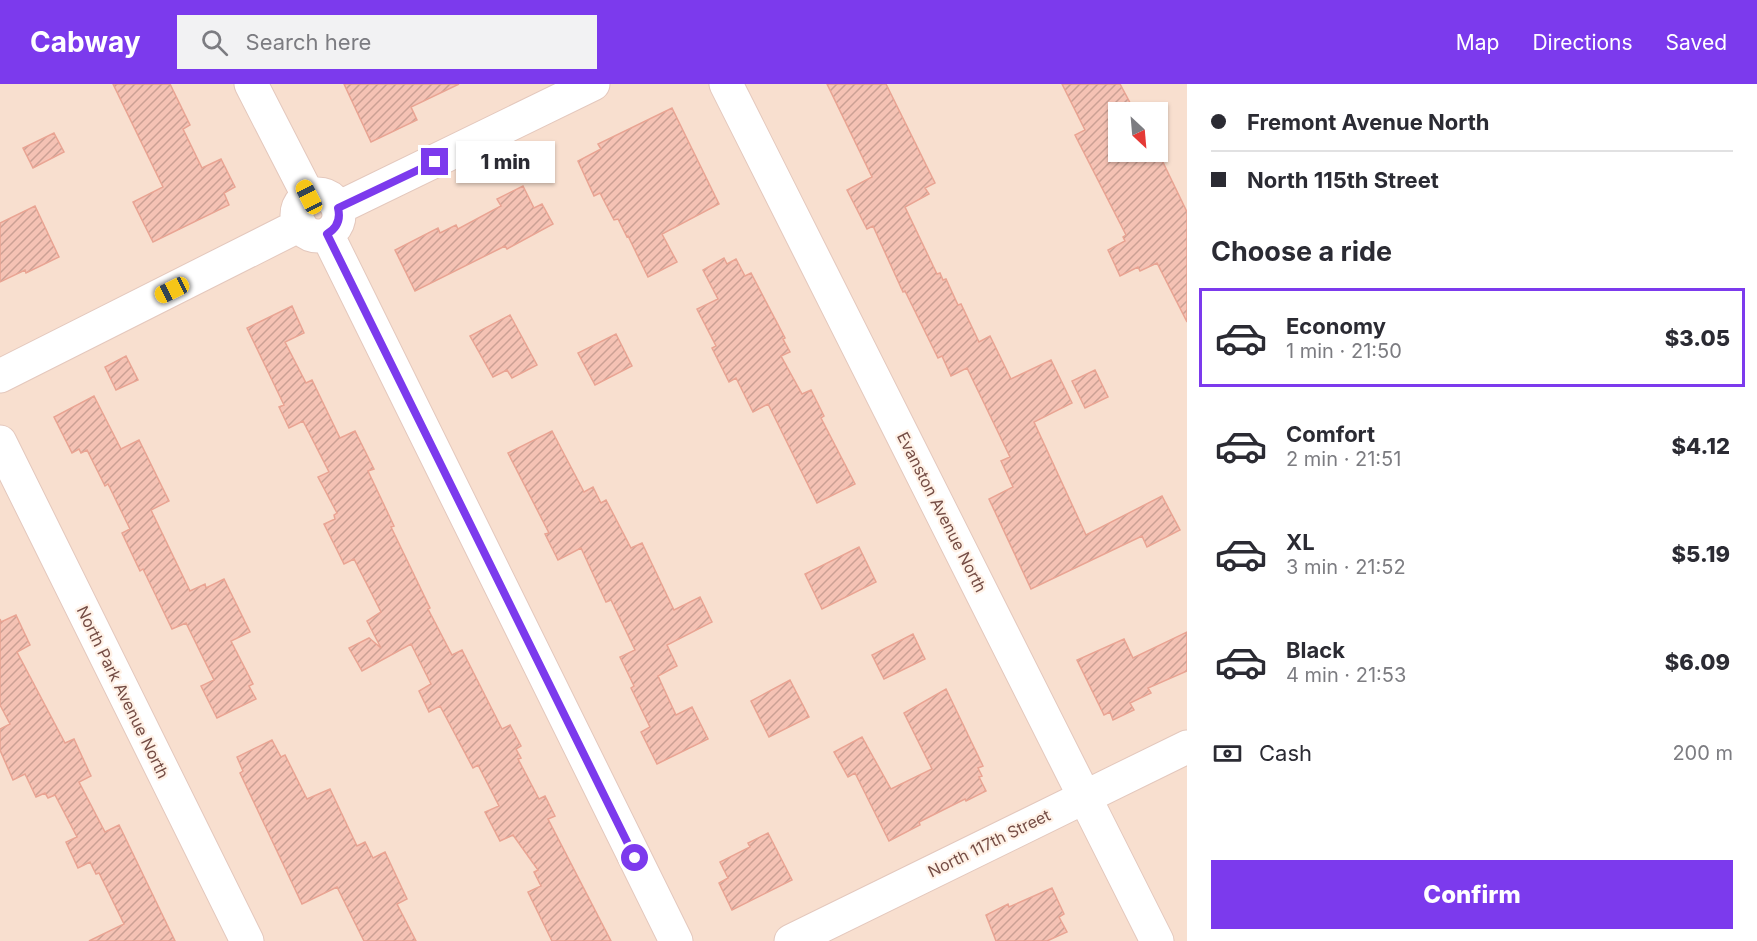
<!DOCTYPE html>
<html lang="en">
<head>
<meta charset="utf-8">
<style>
	body { margin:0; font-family:Inter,sans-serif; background:#f2f2f3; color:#2b2b33; height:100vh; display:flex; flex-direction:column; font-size:22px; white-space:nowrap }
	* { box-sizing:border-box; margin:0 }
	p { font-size:20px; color:#7c7c81 }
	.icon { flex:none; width:33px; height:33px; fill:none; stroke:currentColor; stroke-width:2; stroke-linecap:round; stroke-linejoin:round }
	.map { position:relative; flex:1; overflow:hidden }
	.panel { display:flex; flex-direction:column; background:#fff; width:570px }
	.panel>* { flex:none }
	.top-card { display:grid; align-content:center; height:132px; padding:0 24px; background:#fff }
	.needle { width:39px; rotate:154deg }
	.tools { position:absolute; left:1108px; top:18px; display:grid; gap:12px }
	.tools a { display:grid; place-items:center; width:60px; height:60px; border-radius:0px; background:#fff; box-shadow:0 2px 4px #0004; font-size:30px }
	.end { position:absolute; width:27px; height:27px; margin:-14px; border:8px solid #7c3aed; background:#fff; box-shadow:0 0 0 3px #fff }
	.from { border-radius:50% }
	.bubble { position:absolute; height:42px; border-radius:0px; background:#fff; box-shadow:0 2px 4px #0004; font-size:20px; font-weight:800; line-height:42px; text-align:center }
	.car { position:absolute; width:18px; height:36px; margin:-18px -9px; border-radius:8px; box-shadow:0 0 4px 2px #0007; background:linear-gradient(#f5c518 24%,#345 0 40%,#f5c518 0 76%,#345 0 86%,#f5c518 0) }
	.top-card b { display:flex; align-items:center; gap:21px; height:57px; font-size:22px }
	.top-card b+b { border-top:2px solid #e1e1e2 }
	.top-card i { width:15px; height:15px; background:#2b2b33 }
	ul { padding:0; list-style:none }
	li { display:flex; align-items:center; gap:18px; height:99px; margin:0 12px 9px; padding:0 12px; border:3px solid transparent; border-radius:0px }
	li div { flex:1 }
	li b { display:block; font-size:22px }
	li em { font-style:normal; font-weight:800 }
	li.current { border-color:#7c3aed }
	li>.icon { width:54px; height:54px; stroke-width:1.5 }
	h2 { padding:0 24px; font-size:27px; line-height:72px }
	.pay { display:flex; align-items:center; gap:15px; height:66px; padding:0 24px; font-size:22px }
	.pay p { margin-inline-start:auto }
	.primary-button { display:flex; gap:12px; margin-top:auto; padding:12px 24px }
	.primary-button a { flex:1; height:69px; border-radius:0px; background:#7c3aed; color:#fff; font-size:24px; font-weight:800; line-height:69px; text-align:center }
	header { display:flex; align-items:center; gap:36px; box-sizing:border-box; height:84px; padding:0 30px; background:#7c3aed; color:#fff }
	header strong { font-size:28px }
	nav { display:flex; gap:33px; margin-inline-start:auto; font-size:21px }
	.search { width:420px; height:54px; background:#f2f2f3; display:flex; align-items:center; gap:15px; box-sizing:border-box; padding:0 21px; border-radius:0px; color:#7c7c81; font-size:22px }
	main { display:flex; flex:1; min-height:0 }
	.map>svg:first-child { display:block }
	.residential { fill:#f8dfcf; fill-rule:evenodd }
	.building { fill:url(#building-hatch); stroke:#e9a493; stroke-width:1.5 }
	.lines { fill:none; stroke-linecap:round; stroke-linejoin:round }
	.minor-casing { stroke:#e4c8bd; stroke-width:35 }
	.minor { stroke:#fff; stroke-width:33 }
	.route { stroke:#7c3aed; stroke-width:8 }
	.labels { text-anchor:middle; stroke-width:4.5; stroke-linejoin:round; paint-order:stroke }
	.street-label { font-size:16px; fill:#754d45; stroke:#fff1e6 }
</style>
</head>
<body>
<header>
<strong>Cabway</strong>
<div class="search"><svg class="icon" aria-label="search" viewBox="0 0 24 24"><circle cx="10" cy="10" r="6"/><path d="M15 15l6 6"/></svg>Search here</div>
<nav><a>Map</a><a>Directions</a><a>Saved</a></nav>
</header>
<main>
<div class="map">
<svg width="1187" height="857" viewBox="0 0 1187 857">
	<defs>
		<pattern id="building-hatch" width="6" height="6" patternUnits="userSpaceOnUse" patternTransform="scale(1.5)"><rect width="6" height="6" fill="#f5c2b4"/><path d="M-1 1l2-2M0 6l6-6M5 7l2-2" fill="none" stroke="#cba094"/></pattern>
	</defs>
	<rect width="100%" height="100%" fill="#feecde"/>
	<path class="residential" d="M0,0h1187v857h-1187zM1119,28h39v40h-39z"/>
	<path class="building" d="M113,0h57l20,41 -7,4 19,39 19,-9 14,28 -11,6 5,12 -76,37 -20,-40 30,-15z
		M344,0h115l-48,23 6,13 -46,22z
		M827,0h59l49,99 -10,5 4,6 -24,13 32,67 3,-1 3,7 3,-1 12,26 3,-1 18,38 11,-6 21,43 40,-19 21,43 -38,19 52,113 76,-39 18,34 -33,17 -5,-11 -111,53 -42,-90 24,-12 -12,-26 9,-4 -43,-89 -16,8 -9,-20 -4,2 -33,-67 -2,1 -30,-66 -6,3 -20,-39 25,-13z
		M1062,0h58l15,28h-16v40h39l29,60v110l-30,-59 -17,8 -2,-4 -18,9 -12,-26 17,-9 -2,-4 3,-2 -51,-100 10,-5z
		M672,24l47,96 -57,30 15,28 -29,15 -20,-41 -1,1 -9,-18 -4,1 -14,-27 -6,3 -16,-35 23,-12 -3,-5z
		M54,49l10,19 -31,16 -10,-20z
		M523,102l11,22 8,-4 11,20 -46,25 -2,-3 -90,45 -20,-41 43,-22 2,5 16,-8 2,4 43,-23 -4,-7z
		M35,122l24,51 -33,16 -1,-3 -25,12v-59z
		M724,174l3,6 9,-5 9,17 6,-3 34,65 -2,1 7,13 -9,4 21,38 9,-4 13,26 -3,2 34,66 -38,19 -49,-99 -15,8 -17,-34 -7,4 -17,-34 4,-2 -19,-37 21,-10 -15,-29z
		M292,222l12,27 -19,9 21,41 6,-3 28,58 15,-7 19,38 -6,2 26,55 -3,1 39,81 -2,1 24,46 10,-5 40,79 8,-4 11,21 -5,3 5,9 -3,1 21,40 6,-3 10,20 -7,3 63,122h-59l-24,-49 13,-6 -7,-14 4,-2 -25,-35 -13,6 -15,-29 14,-6 -21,-41 -5,3 -33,-62 -11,6 -10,-21 12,-7 -20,-40 -49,27 -13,-23 20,-10 12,10 -14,-27 14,-9 -27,-53 -10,5 -20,-40 11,-5 -1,-4 3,-2 -19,-36 11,-5 -26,-51 -14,7 -10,-21 5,-2 -37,-77z
		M510,231l27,50 -25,13 -5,-8 -14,7 -23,-41z
		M616,250l16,32 -37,19 -17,-32z
		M126,272l12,24 -22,10 -11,-23z
		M1095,286l13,27 -23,11 -13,-27z
		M94,312l27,53 18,-9 30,61 -18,9 39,81 15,-7 1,4 18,-9 26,53 -19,9 22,43 -4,2 7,13 -39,19 -16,-32 13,-6 -28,-57 -14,6 -29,-60 -3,2 -18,-38 8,-4 -22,-45 -3,2 -18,-36 -6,3 -2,-4 -7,4 -18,-36z
		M552,347l32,61 9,-5 8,16 5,-3 25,48 11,-5 32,67 26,-13 12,25 -45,23 10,21 -19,10 18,39 16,-8 16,32 -51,25 -16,-32 9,-5 -19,-39 3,-2 -14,-29 15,-7 -24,-50 -5,2 -25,-54 -23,12 -13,-26 4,-1 -41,-80z
		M859,463l17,35 -54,27 -17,-35z
		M16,531l14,30 -13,7 48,91 9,-4 17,37 -12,6 26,50 14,-7 2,4 54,112h-86l35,-17 -25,-51 -3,1 -6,-12 -12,6 -12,-26 11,-5 -22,-42 -7,3 -3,-5 -9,4 -11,-23 -12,6 -13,-30v-21l10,-5 -10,-19v-86l1,3z
		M1187,548v39l-39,17 3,5 -21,10 4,7 -21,10 -3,-8 -6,3 -27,-55 47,-21 9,19z
		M913,550l12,25 -41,20 -12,-24z
		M790,596l19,37 -40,20 -18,-36z
		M946,605l37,77 -5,2 4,8 -3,1 7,14 -20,10 -1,-2 -46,23 1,3 -31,16 -34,-68 -7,4 -14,-25 28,-15 29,52 41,-20 -28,-56z
		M272,656l9,17 4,-2 22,44 23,-10 27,57 8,-4 8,16 12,-6 22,47 -10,5 19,37h-52l-27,-54 -35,17 -62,-131 3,-2 -6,-14z
		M768,749l24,47 -60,30 -13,-27 9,-5 -8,-16 30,-15 -2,-4z
		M1052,804l12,26 -5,3 8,15 -20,9h-51l-10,-26 22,-11 1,3z"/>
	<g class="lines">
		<g class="minor-casing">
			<path id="minor" d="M251,0l58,113
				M726,0l431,857
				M297 131a21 21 0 1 1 42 0a21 21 0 1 1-42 0Z
				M338,124l255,-124
				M327,150l349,707
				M0,292l300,-151
				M0,358l247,499
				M791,857l396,-194"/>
		</g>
		<use href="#minor" class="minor"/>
	</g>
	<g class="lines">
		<path class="route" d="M435,78l-97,46c3,12 -1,20 -11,26l308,624"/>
	</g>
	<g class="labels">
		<g class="street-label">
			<text transform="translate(942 428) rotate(63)" y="6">Evanston Avenue North</text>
			<text transform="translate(123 608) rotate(64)" y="6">North Park Avenue North</text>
			<text transform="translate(989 759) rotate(-26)" y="6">North 117th Street</text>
		</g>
	</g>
</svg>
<div class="tools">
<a><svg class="needle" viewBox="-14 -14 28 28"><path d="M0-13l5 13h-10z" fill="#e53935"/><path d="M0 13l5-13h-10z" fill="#7c7c81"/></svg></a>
</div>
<i class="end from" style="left:635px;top:774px"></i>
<i class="end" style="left:435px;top:78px"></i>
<div class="bubble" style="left:456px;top:57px;width:99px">1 min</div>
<i class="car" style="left:309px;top:113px;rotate:333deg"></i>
<i class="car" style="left:172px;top:206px;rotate:244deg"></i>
</div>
<section class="panel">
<div class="top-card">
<b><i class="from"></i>Fremont Avenue North</b>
<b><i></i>North 115th Street</b>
</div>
<h2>Choose a ride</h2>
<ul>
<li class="current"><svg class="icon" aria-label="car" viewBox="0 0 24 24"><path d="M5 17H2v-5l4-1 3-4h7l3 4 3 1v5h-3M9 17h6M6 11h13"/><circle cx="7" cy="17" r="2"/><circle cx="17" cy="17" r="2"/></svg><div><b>Economy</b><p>1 min · 21:50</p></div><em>$3.05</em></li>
<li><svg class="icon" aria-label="car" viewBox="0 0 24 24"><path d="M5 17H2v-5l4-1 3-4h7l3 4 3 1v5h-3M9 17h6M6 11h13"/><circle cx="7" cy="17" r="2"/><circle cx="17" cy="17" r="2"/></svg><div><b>Comfort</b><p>2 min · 21:51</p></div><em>$4.12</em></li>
<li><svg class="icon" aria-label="car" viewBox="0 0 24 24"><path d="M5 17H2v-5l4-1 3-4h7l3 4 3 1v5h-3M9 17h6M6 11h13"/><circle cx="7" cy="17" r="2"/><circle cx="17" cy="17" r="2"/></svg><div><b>XL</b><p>3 min · 21:52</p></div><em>$5.19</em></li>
<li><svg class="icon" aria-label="car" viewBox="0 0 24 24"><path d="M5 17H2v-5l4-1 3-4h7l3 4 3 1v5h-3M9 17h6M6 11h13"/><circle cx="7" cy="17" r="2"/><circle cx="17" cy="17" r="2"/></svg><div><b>Black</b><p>4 min · 21:53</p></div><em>$6.09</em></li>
</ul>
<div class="pay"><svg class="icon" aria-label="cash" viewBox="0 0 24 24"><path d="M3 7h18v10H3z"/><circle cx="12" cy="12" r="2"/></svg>Cash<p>200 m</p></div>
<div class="primary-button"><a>Confirm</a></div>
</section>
</main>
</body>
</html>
